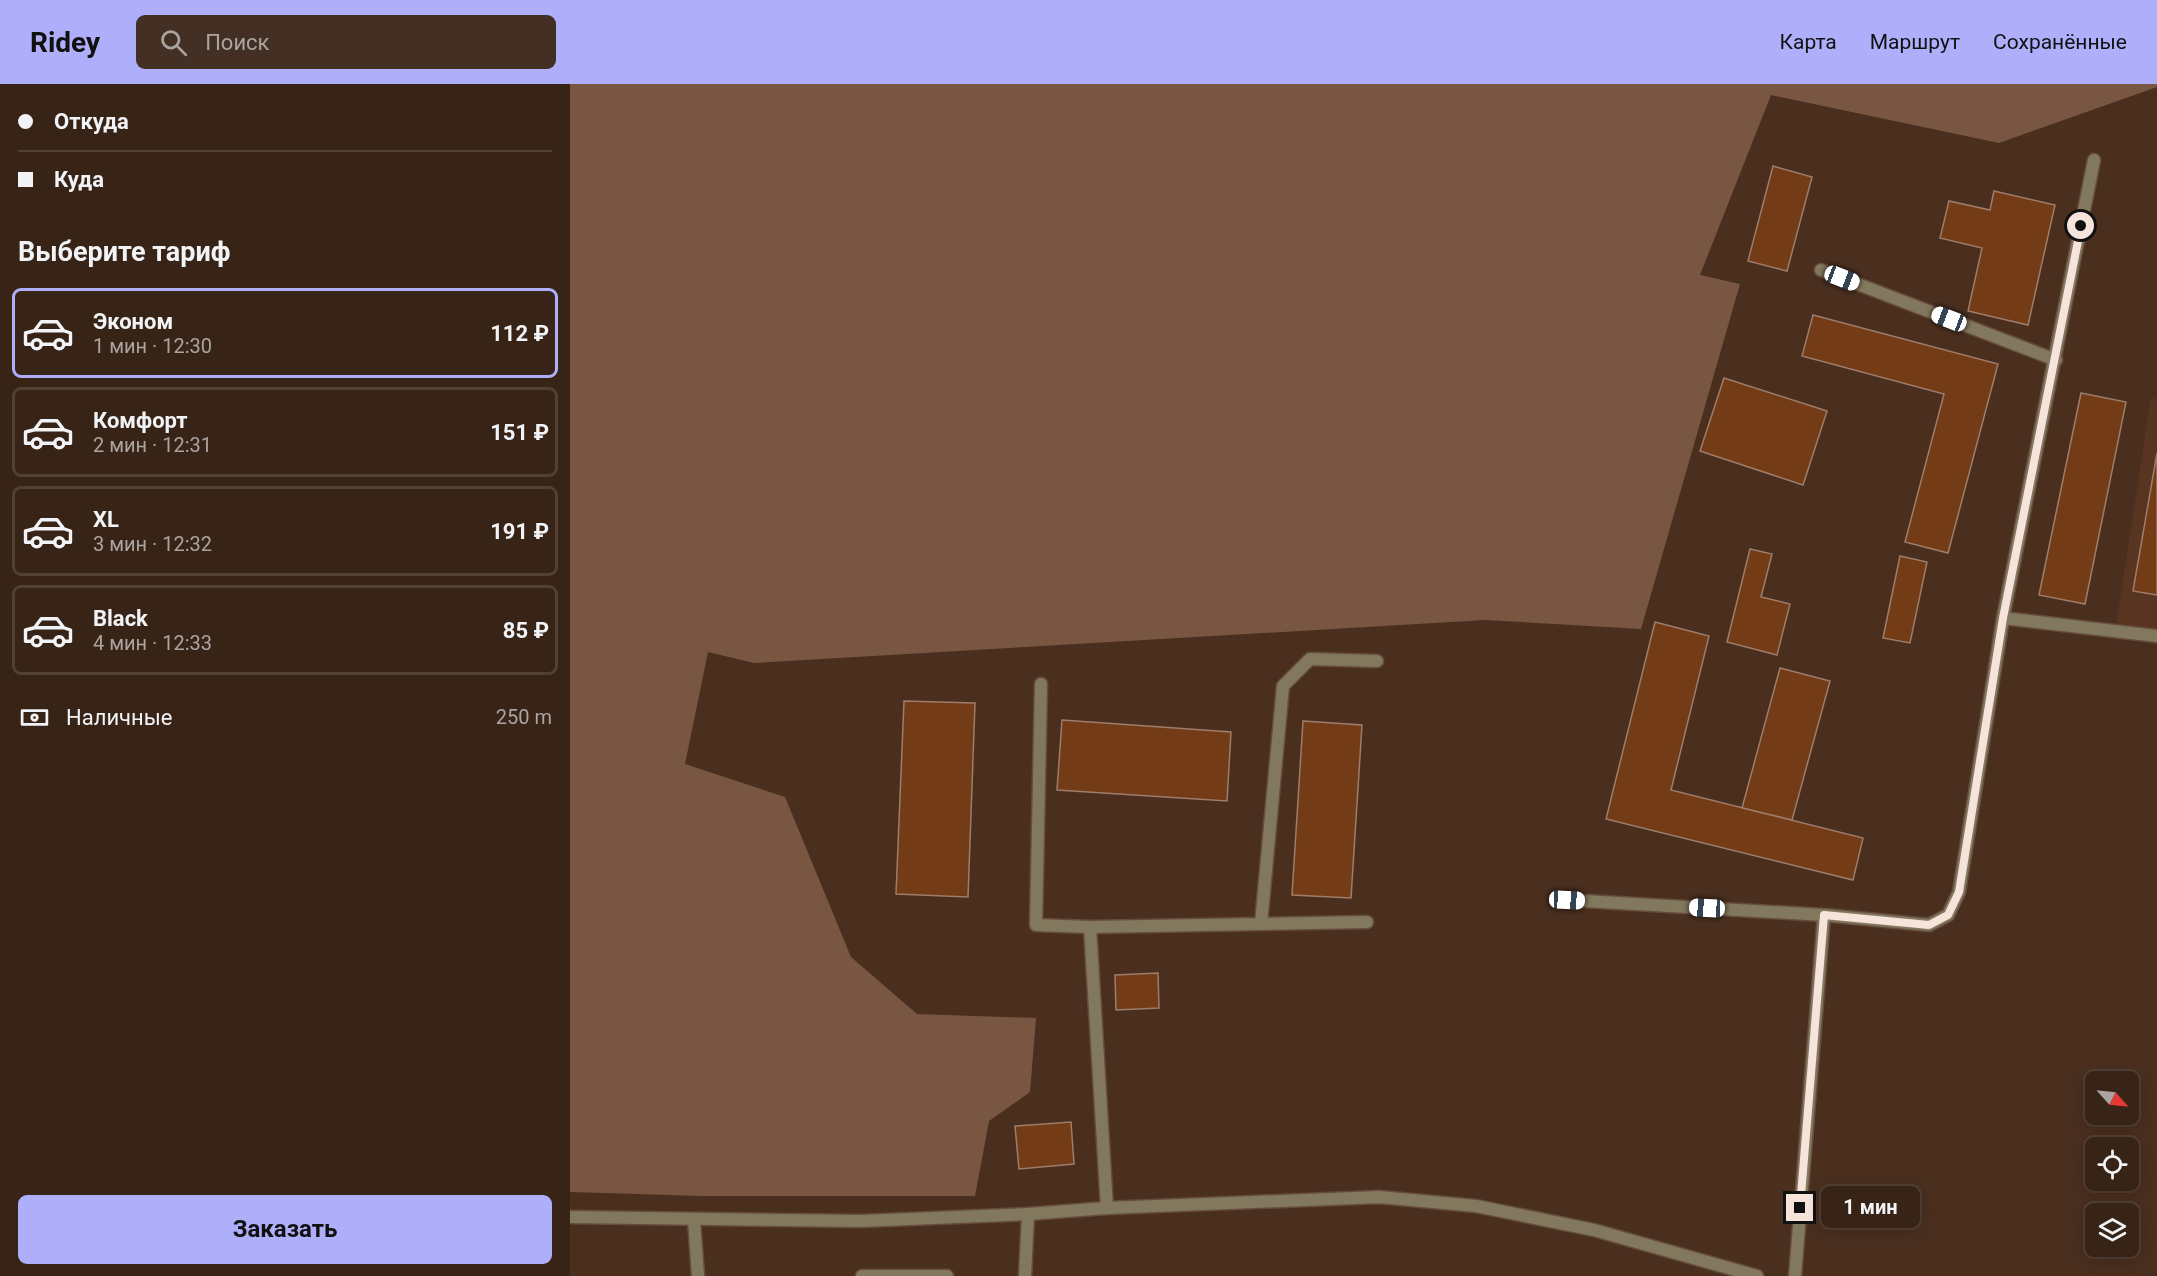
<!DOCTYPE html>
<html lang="ru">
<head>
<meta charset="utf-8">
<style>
	body { margin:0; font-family:Roboto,sans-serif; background:#432f24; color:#f1f3f6; height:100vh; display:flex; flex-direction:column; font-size:22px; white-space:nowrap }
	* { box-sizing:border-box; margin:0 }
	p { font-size:20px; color:#aba4a1 }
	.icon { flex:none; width:33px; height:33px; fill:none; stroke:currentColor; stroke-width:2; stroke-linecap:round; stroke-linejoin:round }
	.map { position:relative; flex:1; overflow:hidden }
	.panel { display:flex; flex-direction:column; background:#382317; width:570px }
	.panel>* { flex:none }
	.top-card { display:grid; align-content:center; height:132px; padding:0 18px; background:#382317 }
	.needle { width:39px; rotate:117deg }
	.buttons { position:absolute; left:1515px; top:987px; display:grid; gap:12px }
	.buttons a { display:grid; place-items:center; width:54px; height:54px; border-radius:9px; background:#382317; box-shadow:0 3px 15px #0003,0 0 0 2px #524036; font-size:30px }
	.end { position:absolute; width:27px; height:27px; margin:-14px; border:8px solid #f6e3da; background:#111; box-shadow:0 0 0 3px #111 }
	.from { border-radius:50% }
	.bubble { position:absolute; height:42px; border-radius:9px; background:#382317; box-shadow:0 3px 15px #0003,0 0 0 2px #524036; font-size:20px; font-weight:700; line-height:42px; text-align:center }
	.car { position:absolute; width:18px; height:36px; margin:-18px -9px; border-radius:8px; box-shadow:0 0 4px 2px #0007; background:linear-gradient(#fff 24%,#345 0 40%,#fff 0 76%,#345 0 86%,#fff 0) }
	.top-card b { display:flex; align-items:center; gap:21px; height:57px; font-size:22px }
	.top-card b+b { border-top:2px solid #524036 }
	.top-card i { width:15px; height:15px; background:#f1f3f6 }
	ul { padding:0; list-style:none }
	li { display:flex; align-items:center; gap:18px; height:90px; margin:0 12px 9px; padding:0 6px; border:3px solid #524036; border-radius:9px }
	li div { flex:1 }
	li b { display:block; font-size:22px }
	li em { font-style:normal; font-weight:700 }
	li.selected { border-color:#afaefa }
	li>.icon { width:54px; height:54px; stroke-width:1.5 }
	h2 { padding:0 18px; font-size:27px; line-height:72px }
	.pay { display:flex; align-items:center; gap:15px; height:66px; padding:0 18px; font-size:22px }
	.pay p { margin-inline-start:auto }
	.action { display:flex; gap:12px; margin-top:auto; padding:12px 18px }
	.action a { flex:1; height:69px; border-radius:9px; background:#afaefa; color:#111; font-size:24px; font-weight:700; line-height:69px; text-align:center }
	header { display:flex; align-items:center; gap:36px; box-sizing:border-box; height:84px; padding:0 30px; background:#afaefa; color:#111 }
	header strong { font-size:28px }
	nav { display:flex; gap:33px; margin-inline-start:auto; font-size:21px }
	.search { width:420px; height:54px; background:#432f24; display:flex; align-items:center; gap:15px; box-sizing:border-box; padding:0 21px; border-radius:9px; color:#aba4a1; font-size:22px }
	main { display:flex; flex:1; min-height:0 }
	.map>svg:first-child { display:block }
	.built { fill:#573521 }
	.green { fill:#795641 }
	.building { fill:#733b16; stroke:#9d7d6b; stroke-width:1.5 }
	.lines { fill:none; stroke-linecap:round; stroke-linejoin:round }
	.lane-casing { stroke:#664c3d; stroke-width:15 }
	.street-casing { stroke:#664c3d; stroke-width:15 }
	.lane { stroke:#82785d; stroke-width:12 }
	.street { stroke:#82785d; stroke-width:12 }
	.route { stroke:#f6e3da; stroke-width:8 }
</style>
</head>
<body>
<header>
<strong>Ridey</strong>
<div class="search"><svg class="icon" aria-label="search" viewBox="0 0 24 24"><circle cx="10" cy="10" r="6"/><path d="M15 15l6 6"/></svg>Поиск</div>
<nav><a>Карта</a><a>Маршрут</a><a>Сохранённые</a></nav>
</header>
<main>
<section class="panel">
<div class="top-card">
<b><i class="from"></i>Откуда</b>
<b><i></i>Куда</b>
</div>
<h2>Выберите тариф</h2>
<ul>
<li class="selected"><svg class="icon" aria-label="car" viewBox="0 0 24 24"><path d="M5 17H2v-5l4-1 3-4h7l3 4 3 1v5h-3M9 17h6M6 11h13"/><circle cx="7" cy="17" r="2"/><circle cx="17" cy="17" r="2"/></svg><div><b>Эконом</b><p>1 мин · 12:30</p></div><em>112 ₽</em></li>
<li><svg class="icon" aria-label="car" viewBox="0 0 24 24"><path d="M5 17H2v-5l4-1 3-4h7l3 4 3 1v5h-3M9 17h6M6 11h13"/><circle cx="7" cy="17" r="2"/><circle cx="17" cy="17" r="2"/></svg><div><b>Комфорт</b><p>2 мин · 12:31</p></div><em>151 ₽</em></li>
<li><svg class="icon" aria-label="car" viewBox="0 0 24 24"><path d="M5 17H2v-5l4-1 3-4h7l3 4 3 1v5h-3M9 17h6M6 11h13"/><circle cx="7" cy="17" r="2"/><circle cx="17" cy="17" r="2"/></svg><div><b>XL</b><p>3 мин · 12:32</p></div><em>191 ₽</em></li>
<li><svg class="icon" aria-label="car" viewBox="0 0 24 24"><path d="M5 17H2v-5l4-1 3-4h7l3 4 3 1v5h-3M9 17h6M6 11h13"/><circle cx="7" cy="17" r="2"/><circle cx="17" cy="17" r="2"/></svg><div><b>Black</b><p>4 мин · 12:33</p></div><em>85 ₽</em></li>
</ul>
<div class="pay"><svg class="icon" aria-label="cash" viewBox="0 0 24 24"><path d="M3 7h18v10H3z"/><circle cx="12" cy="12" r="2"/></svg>Наличные<p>250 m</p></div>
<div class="action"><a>Заказать</a></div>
</section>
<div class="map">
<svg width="1587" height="1192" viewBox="0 0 1587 1192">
	<rect width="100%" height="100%" fill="#4a2f1f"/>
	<path class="built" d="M1581,313l6,3v239l-41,-14z"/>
	<path class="green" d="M0,0h1587v3l-158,56 -228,-48 -71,180 40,9 -99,345 -156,-9 -731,43 -46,-11 -23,112 100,33 66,160 66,57 119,4 -6,74 -41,29 -14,75h-273l-132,-4z"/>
	<path class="building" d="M1203,82l39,11 -25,94 -39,-10z
		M1424,107l61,14 -27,120 -60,-14 14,-63 -42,-10 9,-37 41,9z
		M1243,231l185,49 -50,189 -43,-11 39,-148 -142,-38z
		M1154,294l103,33 -24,74 -103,-34z
		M1511,309l45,9 -41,202 -46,-9z
		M1587,369v142l-24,-4z
		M1180,465l22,5 -11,43 29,7 -13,51 -50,-13z
		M1330,472l27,6 -17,81 -27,-5z
		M1085,538l54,14 -38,154 192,48 -10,42 -247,-61z
		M1210,584l50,13 -38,139 -50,-12z
		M334,617l71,2 -7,194 -72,-3z
		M492,636l169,12 -4,69 -170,-11z
		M733,637l59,4 -11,173 -59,-3z
		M588,889l1,35 -43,2 -1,-35z
		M501,1038l3,42 -55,5 -4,-43z"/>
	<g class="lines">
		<g class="lane-casing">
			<path id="lane" d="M1251,186l235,90
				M1433,534l154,18
				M471,600l-5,241 54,2
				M997,816l257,15 105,10 19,-10 11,-23 44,-274 91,-458
				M691,840l22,-238 27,-27 67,2
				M537,1124l-17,-281 277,-5
				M124,1136l4,56
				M292,1192h85
				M455,1192l3,-62
				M1225,1192l29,-361"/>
		</g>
		<g class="street-casing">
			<path id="street" d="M0,1133l291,4 167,-7 79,-6 272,-11 97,9 118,24 163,46"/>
		</g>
		<use href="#lane" class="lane"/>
		<use href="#street" class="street"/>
	</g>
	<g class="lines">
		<path class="route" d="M1230,1124l24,-293 105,10 19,-10 11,-23 44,-274 78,-392"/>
	</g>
</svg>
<div class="buttons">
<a><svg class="needle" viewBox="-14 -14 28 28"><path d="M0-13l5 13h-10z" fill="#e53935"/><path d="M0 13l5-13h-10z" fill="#aba4a1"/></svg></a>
<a><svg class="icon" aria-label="locate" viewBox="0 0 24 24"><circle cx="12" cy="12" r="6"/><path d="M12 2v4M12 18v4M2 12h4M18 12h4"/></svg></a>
<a><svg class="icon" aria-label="layers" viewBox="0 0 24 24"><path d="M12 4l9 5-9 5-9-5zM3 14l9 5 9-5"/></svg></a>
</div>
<i class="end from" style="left:1511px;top:142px"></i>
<i class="end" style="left:1230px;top:1124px"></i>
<div class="bubble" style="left:1251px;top:1102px;width:99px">1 мин</div>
<i class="car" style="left:1272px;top:194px;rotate:111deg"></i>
<i class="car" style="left:1379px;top:235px;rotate:291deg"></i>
<i class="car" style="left:997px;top:816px;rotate:93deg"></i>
<i class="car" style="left:1137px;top:824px;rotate:273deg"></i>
</div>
</main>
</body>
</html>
